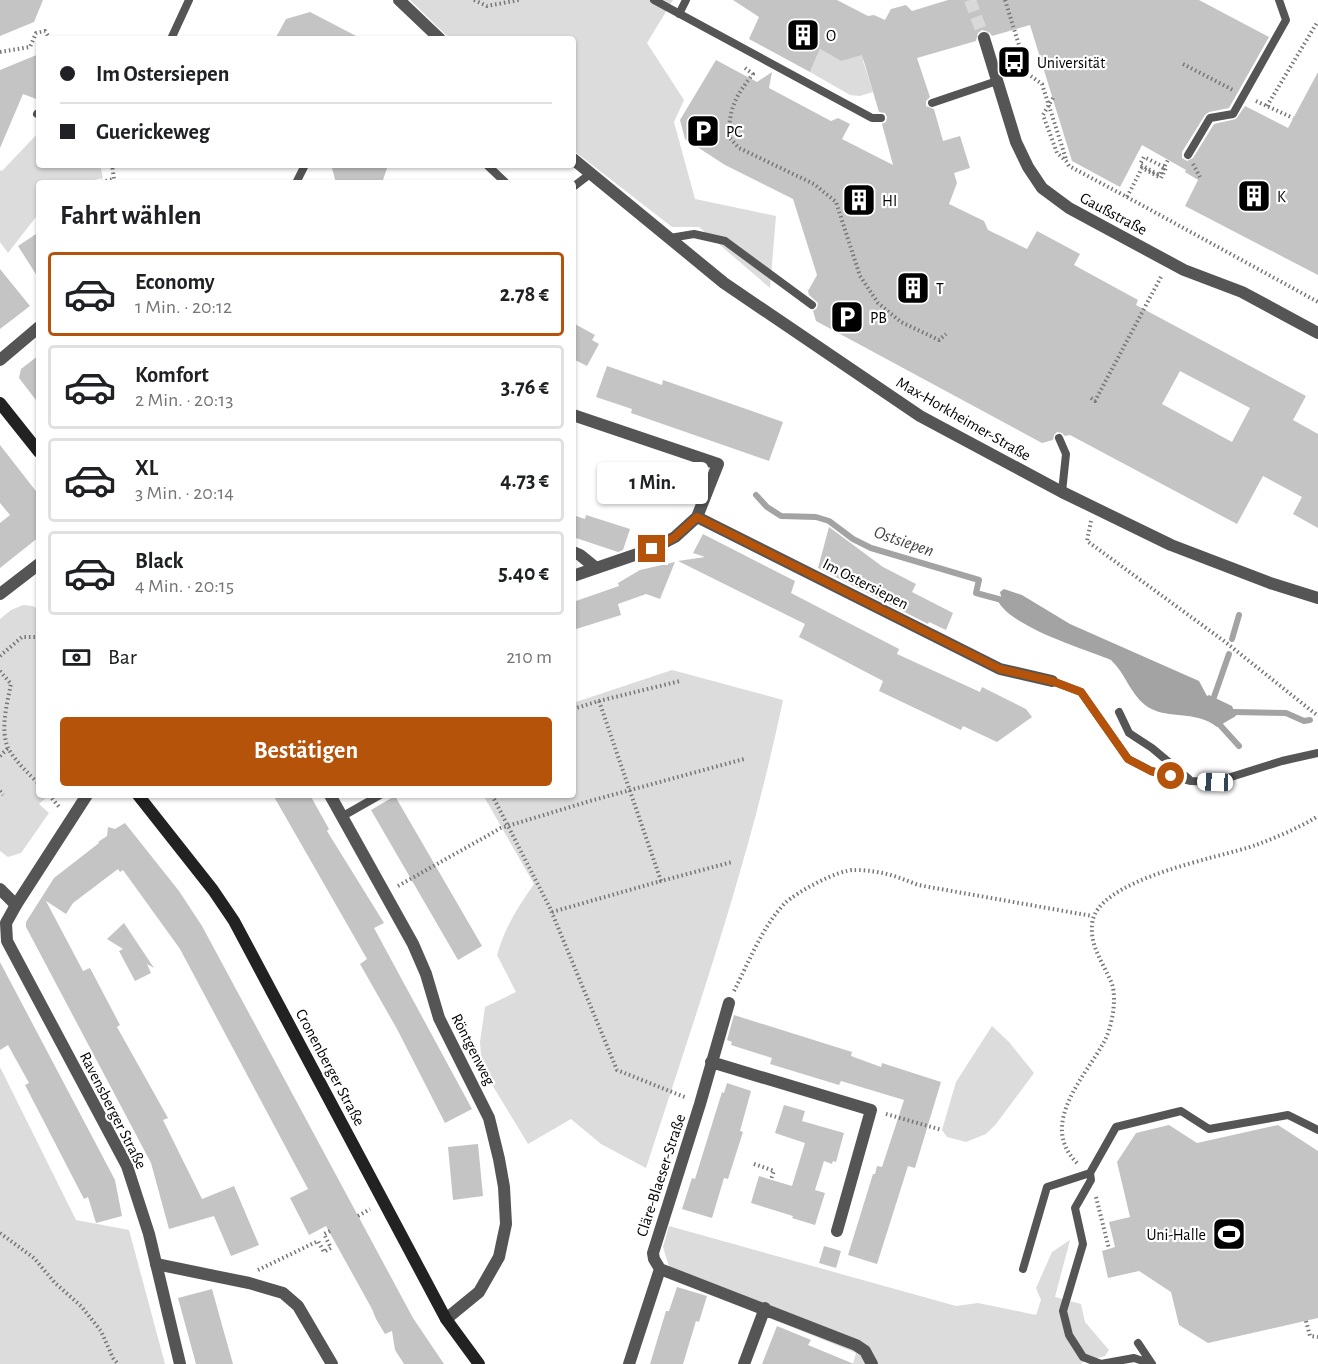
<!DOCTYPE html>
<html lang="de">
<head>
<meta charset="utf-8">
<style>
	body { margin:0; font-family:"Alegreya Sans",sans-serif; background:#f6f6f6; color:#202124; height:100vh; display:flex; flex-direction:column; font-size:22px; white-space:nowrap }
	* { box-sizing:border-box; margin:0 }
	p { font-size:20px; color:#757577 }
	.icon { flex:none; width:33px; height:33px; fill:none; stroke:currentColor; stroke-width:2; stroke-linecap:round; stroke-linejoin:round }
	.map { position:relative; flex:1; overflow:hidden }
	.details { position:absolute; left:36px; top:180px; width:540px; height:618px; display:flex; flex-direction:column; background:#fff; border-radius:6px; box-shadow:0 2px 4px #0004 }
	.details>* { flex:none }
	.guide { position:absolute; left:36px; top:36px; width:540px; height:132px; border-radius:6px; box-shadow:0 2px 4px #0004; display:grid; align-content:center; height:132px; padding:0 24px; background:#fff }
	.end { position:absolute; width:27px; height:27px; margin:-14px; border:8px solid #b45309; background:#fff; box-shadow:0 0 0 3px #fff }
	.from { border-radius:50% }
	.bubble { position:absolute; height:42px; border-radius:6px; background:#fff; box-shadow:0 2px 4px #0004; font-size:20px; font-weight:700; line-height:42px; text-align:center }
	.car { position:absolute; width:18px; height:36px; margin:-18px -9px; border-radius:8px; box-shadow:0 0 4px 2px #0007; background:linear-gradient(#fff 24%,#345 0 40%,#fff 0 76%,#345 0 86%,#fff 0) }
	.guide b { display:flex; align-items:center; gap:21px; height:57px; font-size:22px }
	.guide b+b { border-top:2px solid #e0e0e0 }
	.guide i { width:15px; height:15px; background:#202124 }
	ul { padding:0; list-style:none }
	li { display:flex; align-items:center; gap:18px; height:84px; margin:0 12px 9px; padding:0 12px; border:3px solid #e0e0e0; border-radius:6px }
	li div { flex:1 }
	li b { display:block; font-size:22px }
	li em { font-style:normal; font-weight:700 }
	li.current { border-color:#b45309 }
	li>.icon { width:54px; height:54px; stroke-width:1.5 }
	h2 { padding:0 24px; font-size:27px; line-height:72px }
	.pay { display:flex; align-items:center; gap:15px; height:66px; padding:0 24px; font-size:22px }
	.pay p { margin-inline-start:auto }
	.button { display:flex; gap:12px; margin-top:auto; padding:12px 24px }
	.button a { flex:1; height:69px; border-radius:6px; background:#b45309; color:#fff; font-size:24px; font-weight:700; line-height:69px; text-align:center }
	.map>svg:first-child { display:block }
	.green { fill:#dcdcdc }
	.water { fill:#a3a3a3 }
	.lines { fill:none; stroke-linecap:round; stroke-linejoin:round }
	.stream { stroke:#a3a3a3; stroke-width:6 }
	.building { fill:#c4c4c4; fill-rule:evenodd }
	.minor-tunnel { stroke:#d9d9d9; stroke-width:12; stroke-dasharray:12 6; stroke-linecap:butt }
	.path { stroke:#777; stroke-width:4; stroke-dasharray:1.5 3; stroke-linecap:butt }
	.service { stroke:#555; stroke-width:8 }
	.minor { stroke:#555; stroke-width:12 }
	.tertiary { stroke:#555; stroke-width:12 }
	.secondary { stroke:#222; stroke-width:12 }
	.path-bridge { stroke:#777; stroke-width:4; stroke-dasharray:1.5 3; stroke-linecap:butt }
	.route { stroke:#b45309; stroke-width:8 }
	.labels { text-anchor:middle; stroke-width:4.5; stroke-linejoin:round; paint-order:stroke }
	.poi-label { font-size:16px; fill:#000; stroke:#fff; text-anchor:start }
	.street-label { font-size:16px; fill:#000; stroke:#fff }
	.water-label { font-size:18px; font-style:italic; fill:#444; stroke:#fff }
</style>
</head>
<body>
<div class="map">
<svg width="1318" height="1364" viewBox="0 0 1318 1364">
	<rect width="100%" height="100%" fill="#fff"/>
	<path class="green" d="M410,0h263l-26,43 37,57 -10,22 21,77 81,17 -6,72 -71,-61h-27l-99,-77v-111h-123z
		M820,49l21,12 28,-10 -6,10 10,31 -13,4 -10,-1 -40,-23z
		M39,132v33h61l3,13 -21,5h-43v30l-31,40 -8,-11v-72l2,1z
		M23,605l9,1 7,3v186h10l-10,9 10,9 -28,40 -13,4 -8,-6v-232l11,-9z
		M672,670l111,30c-33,160 -87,313 -137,468l-45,-24 -30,-25 -43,25 -46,-76 -2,-26 5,-35 31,-15 -19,-37c8,-28 21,-48 37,-71l-51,-89h90v-92z
		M992,1026l17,16 25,31 -38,51 -10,10 -20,8 -19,-5 -5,-7 14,-48z
		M0,1067l76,153 53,10 36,134h-165z
		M669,1226l287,80 22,-3 58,12 5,-15 -5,-12 16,-36 18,-12 -15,57 26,7 4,18 24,28 -4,6 -24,7 2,1h-230l3,-11 -183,-74 -10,-32z"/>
	<path class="water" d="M1004,589l18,6 48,29 129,57 8,15 2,-1 23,11 4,10 -19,11c-22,-18 -51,-6 -72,-22 -15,-12 -20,-32 -34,-45 -27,-11 -100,-33 -113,-59l4,-1 -2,-8z"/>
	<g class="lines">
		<path class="stream" d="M756,495l11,12 14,9 35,1 13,4 24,18 18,9 108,32 -3,13 26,7
			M1232,639l7,-24
			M1214,697l15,-43
			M1233,712l53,1 18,8 6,-1
			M1220,725l19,21"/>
	</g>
	<path class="building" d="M0,0h43l-9,22 -34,14z
		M733,0h104l31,16 6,-1 11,5 6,-11 15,-4 6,6 36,-11h251l70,37 -40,71 -20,4 -4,3 -23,37v6l5,3 6,-3 21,-34 22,-5 9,-13 43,22 30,-56v203l-133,-69 13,-26 -13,-8 1,-2 -44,-25 -22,42 -48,-26 -42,-136 -38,11 -3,-4 -7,-2 -4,3 -2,8 -59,17 13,39 -4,4v5l8,3 9,32 17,-5 10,32 -16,5 3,10 -8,21 35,17 4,9 39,19 10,-18 43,23 -6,11 64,35 -2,5 170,91 -13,24 25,14v94l-25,-14 9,-17 -39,-21 -26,48 -167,-89 -5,1 -3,-3 -5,-1 -3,3 -1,5 -11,3 -226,-122 -3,-10 4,-3 1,-5 -9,-8 -1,-4 9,-16 -24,-76 -68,-34 -40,-26 -5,-19 36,-60 41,22 15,-10 -3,16 62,33 7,-3 12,6 -8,15 51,26 -11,-41 4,-2 1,-5 -2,-4 -6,-1 -17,-57 -21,6 -21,-12 -10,23 -61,-33 10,-22zM1180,371l70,37 -18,34 -70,-38z
		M310,12l52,27h-87l11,-20z
		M39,54v46l-16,-6 -23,54v-78z
		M340,165h48l-6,18h-46l-4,-15z
		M39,232v47l-21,-33z
		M0,269l30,37 -30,23z
		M573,323l22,12 -3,5 7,4 -12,22 -14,-7z
		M39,355v49l-20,-26 2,-9z
		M607,366l55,19 1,-5 120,42 -14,39 -138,-48 1,-4 -36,-12z
		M0,445l39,50v42l-39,31v-45l10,-8 -10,-12z
		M573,515l12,4 1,-4 44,14 -7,21 -5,2 -45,-15z
		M829,527l54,40 33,17 -4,8 41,21 -7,17 -17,-8 -1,2 -110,-56z
		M703,534l92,47 -4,12 108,56 -2,5 83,38 2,-5 44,22 6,8 -35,25 -34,-16 -2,4 -82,-39 4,-10 -84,-44 6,-13 -127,-63 27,-4 -12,-4z
		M675,562l-15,37 -14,-5 -28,10 3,11 -48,15v-28l46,-16 -1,-3 22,-13z
		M273,795h37l19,34 -2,2 57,92 -10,5 98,181 -27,14 -48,-94 -37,-65 7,-5z
		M395,796l87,150 -24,14 -87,-150z
		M125,823l54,68 23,35 211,392 31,46h-40l-9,-14 -3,-19 -7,3 -9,-15 -4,-10 -46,-83 -17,9 -19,-37 18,-9 -128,-240 -57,-79 -3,2 -2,-3 -45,34 -7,11 -20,-13 37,70 7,-3 30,57 -3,2 51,91 -5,2 39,79 32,-13 25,59 -28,11 -17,-40 -45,13 -18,-66 -125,-236v-5l28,-44 45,-35 -1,-1 9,-6 1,-9 7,2z
		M124,923l30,45 -7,-4 4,9 -16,8 -16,-30 4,-2 -16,-10z
		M0,962l115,218 7,36 -26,7 -8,-26 -4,2 -59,-114 4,-2 -21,-38 -8,5z
		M734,1015l118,37 -1,4 30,11 1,-4 59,19 -26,86 -7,-2 -31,98 -29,-9 25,-81h2l2,-8 5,1 22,-67 -63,-19 -2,4 -69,-21 2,-6 -41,-13 1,-3 -5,-2z
		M727,1083l24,8 -11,40 3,1 -15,47 -4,-1 -12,40 -30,-9 10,-31 3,1 27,-87 2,1z
		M784,1105l21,6 -3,10 42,12 -8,29 -3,-1 -1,3 -8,-3 -9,29 10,3 -10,32 -23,-7 1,-2 -42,-13 8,-27 33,10 13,-43 -30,-10z
		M1169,1125l28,18 81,-18 40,26v167l-110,25 -29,-18 -8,-33 -32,-21 -31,7 -6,-27 13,-4 -6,-25 21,-5 -13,-55 19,-29z
		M478,1144l5,52 -30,4 -5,-53z
		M824,1246l17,5 -5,17 -17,-5z
		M677,1287l30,9 -8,26 -3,-1 -13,43h-33l16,-53h3z
		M212,1289l10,36 11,39h-37l-18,-66z
		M777,1326l34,14 -3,5 46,19h-92z"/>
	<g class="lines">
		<path class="minor-tunnel" d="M970,0l14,38"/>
		<path class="path" d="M474,0l13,6 32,-6
			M1005,0l23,74 14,10 24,75
			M0,52l30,-5 6,-14 9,-2 5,8
			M1183,64l50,26
			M745,68l8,6c-18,23 -24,34 -24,63l10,11 75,36 22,18 24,74 18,27 23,19 38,18 7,-6
			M1053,98l-10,17 14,38 9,8 3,5 58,31 15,-29 19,10 5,-10 -22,-11 -4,7 17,10
			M1256,101l37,17
			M1267,106l51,-85
			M1193,164l7,13
			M97,183l17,-4 -2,-14
			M1127,197l191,105
			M1091,398l4,3 67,-126
			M1091,521l-4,20 137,100 94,75
			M0,656l22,-19h17
			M0,671l11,13c-4,20 -11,45 -3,64 7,13 21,26 31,36
			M599,701l62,180 71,-19
			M573,709l26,-8 81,-20
			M0,756l8,-8
			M0,791l3,4
			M49,795l11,13
			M492,795l58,113 67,162 70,28
			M398,886l103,-58 89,-27 154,-42
			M552,912l109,-31
			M734,991c15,-29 28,-64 51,-88 12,-11 54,-34 70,-33 23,0 42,6 63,15l174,31
			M886,1114l56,16
			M1077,1163c-39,-39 8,-86 27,-121 8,-15 13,-42 8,-58 -8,-20 -22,-37 -20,-59 2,-46 127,-67 164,-80 21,-8 43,-17 62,-29
			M754,1164l20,7 -3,8
			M1096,1197l13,52
			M358,1216l12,-7
			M0,1233l34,25 21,25 26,23 20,25 12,27 5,6
			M258,1270l60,-29 6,11 7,-4 -7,-14 6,-3
			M1306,1321l4,15 8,1"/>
		<path class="service" d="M654,0l218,118h9
			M679,14l7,-14
			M171,39l18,-39
			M932,103l65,-22
			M37,114l2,1
			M1188,155l22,-37 23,-4 53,-94 -7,-20
			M487,165l19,18
			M296,183l9,-18
			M573,187l17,-13
			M670,238l24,-4 31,7 87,64
			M1059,438l7,16 -4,38
			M1052,681l29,11 47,67 23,12 40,10 24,1 67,-21 36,-8
			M1119,712l10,21 23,15 37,31
			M343,816l37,-21
			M1023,1269l24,-82 43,-14
			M1138,1343l14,21
			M1152,1364l-18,-6 -33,6 -18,-7 -14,-22 -6,-24 20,-67 -8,-36 16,-28 -1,-7 26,-46 65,-16 28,18 79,-14 30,15"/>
		<path class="minor" d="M399,0l41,39
			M984,38l32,104 12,25 14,21 27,20 115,62 58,22 76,41
			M573,159l151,124 196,133 142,76 109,53 99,38 48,15
			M0,360l39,-33
			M573,415l145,49 -21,53 303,152 52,12
			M573,552l7,3 16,13
			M573,576l79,-27 23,-12 22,-20
			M0,594l39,-30
			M330,795l83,149 13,30 13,44 50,100 10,41 5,28 2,37 -7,33 -20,35 -33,27
			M0,889l16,16
			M711,1062l160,48 -34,121
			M156,1264l93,19 34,10 15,13 34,58
			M660,1269l-6,-10 -1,-6 47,-149 29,-101
			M660,1269l196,76 9,6 7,13
			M629,1364l31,-95
			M744,1364l21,-56"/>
		<path class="tertiary" d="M87,795l-71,110 -10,18 1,18 120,225 22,68 31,130"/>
		<path class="secondary" d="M0,403l39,49
			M138,795l75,95 21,31 212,398 33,45"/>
		<path class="path-bridge" d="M1157,174l3,1 9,-17"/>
	</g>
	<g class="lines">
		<path class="route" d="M652,549l23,-12 22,-20 303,152 52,12 29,11 47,67 23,12 20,5"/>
	</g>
	<defs>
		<g id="building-square" transform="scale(1.725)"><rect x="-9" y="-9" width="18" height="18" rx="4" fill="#000" stroke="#fff"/><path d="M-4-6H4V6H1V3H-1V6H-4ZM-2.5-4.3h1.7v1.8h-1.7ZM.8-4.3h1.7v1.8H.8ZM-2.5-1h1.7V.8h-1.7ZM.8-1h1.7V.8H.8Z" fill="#fff"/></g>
		<g id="bus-square" transform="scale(1.725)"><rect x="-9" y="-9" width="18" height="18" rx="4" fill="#000" stroke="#fff"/><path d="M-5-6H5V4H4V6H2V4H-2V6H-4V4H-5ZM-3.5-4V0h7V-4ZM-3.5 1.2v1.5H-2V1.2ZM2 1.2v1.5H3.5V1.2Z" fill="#fff"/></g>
		<g id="parking-square" transform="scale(1.725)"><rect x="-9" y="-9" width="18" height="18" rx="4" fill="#000" stroke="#fff"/><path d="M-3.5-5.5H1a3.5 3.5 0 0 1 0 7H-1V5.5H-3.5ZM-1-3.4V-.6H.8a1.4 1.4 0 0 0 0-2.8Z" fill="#fff"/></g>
		<g id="stadium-square" transform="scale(1.725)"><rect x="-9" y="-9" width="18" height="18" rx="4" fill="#000" stroke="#fff"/><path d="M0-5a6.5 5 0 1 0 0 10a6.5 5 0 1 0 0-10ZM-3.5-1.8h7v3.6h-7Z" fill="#fff"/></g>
	</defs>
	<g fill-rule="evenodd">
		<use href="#building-square" x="803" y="35"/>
		<use href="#bus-square" x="1014" y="62"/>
		<use href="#parking-square" x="703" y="131"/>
		<use href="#building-square" x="1254" y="196"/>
		<use href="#building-square" x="859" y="200"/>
		<use href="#building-square" x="913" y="288"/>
		<use href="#parking-square" x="847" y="317"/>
		<use href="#stadium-square" x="1229" y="1234"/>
	</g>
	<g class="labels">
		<g class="poi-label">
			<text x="826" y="41">O</text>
			<text x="1037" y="68">Universität</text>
			<text x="726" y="137">PC</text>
			<text x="1277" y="202">K</text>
			<text x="882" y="206">HI</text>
			<text x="936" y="294">T</text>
			<text x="870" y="323">PB</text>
			<text x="1206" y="1240" text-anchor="end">Uni-Halle</text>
		</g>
		<g class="street-label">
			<text transform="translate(1114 213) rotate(28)" y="6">Gaußstraße</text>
			<text transform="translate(964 418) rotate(30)" y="6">Max-Horkheimer-Straße</text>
			<text transform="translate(866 583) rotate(27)" y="6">Im Ostersiepen</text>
			<text transform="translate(474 1049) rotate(63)" y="6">Röntgenweg</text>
			<text transform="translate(331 1067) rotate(62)" y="6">Cronenberger Straße</text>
			<text transform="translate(114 1110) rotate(63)" y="6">Ravensberger Straße</text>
			<text transform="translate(660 1175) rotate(-72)" y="6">Cläre-Blaeser-Straße</text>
		</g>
		<g class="water-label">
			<text transform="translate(904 541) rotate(19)" y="6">Ostsiepen</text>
		</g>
	</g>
</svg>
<i class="end from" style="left:1171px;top:776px"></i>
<i class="end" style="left:652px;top:549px"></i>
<div class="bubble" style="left:597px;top:462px;width:111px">1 Min.</div>
<i class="car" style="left:1215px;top:782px;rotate:272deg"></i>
<div class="guide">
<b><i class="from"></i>Im Ostersiepen</b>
<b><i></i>Guerickeweg</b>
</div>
<section class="details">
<h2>Fahrt wählen</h2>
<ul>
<li class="current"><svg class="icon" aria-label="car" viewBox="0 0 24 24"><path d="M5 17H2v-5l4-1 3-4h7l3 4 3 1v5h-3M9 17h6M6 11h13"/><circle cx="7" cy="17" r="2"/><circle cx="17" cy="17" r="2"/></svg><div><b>Economy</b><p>1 Min. · 20:12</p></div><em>2.78 €</em></li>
<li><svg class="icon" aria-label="car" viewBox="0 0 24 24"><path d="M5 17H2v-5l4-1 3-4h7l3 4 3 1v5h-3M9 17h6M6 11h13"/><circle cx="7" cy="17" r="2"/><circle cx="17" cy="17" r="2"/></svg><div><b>Komfort</b><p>2 Min. · 20:13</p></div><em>3.76 €</em></li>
<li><svg class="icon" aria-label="car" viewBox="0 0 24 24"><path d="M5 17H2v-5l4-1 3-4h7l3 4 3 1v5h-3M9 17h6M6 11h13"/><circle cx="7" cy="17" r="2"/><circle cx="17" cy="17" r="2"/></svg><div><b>XL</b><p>3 Min. · 20:14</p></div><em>4.73 €</em></li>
<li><svg class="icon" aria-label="car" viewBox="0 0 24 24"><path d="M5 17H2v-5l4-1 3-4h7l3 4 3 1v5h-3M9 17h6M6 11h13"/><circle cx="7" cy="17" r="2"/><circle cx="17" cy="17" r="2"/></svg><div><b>Black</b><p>4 Min. · 20:15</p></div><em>5.40 €</em></li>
</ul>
<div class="pay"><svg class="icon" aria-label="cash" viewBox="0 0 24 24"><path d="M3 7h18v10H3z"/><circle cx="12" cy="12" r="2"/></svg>Bar<p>210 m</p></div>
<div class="button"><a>Bestätigen</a></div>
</section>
</div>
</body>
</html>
